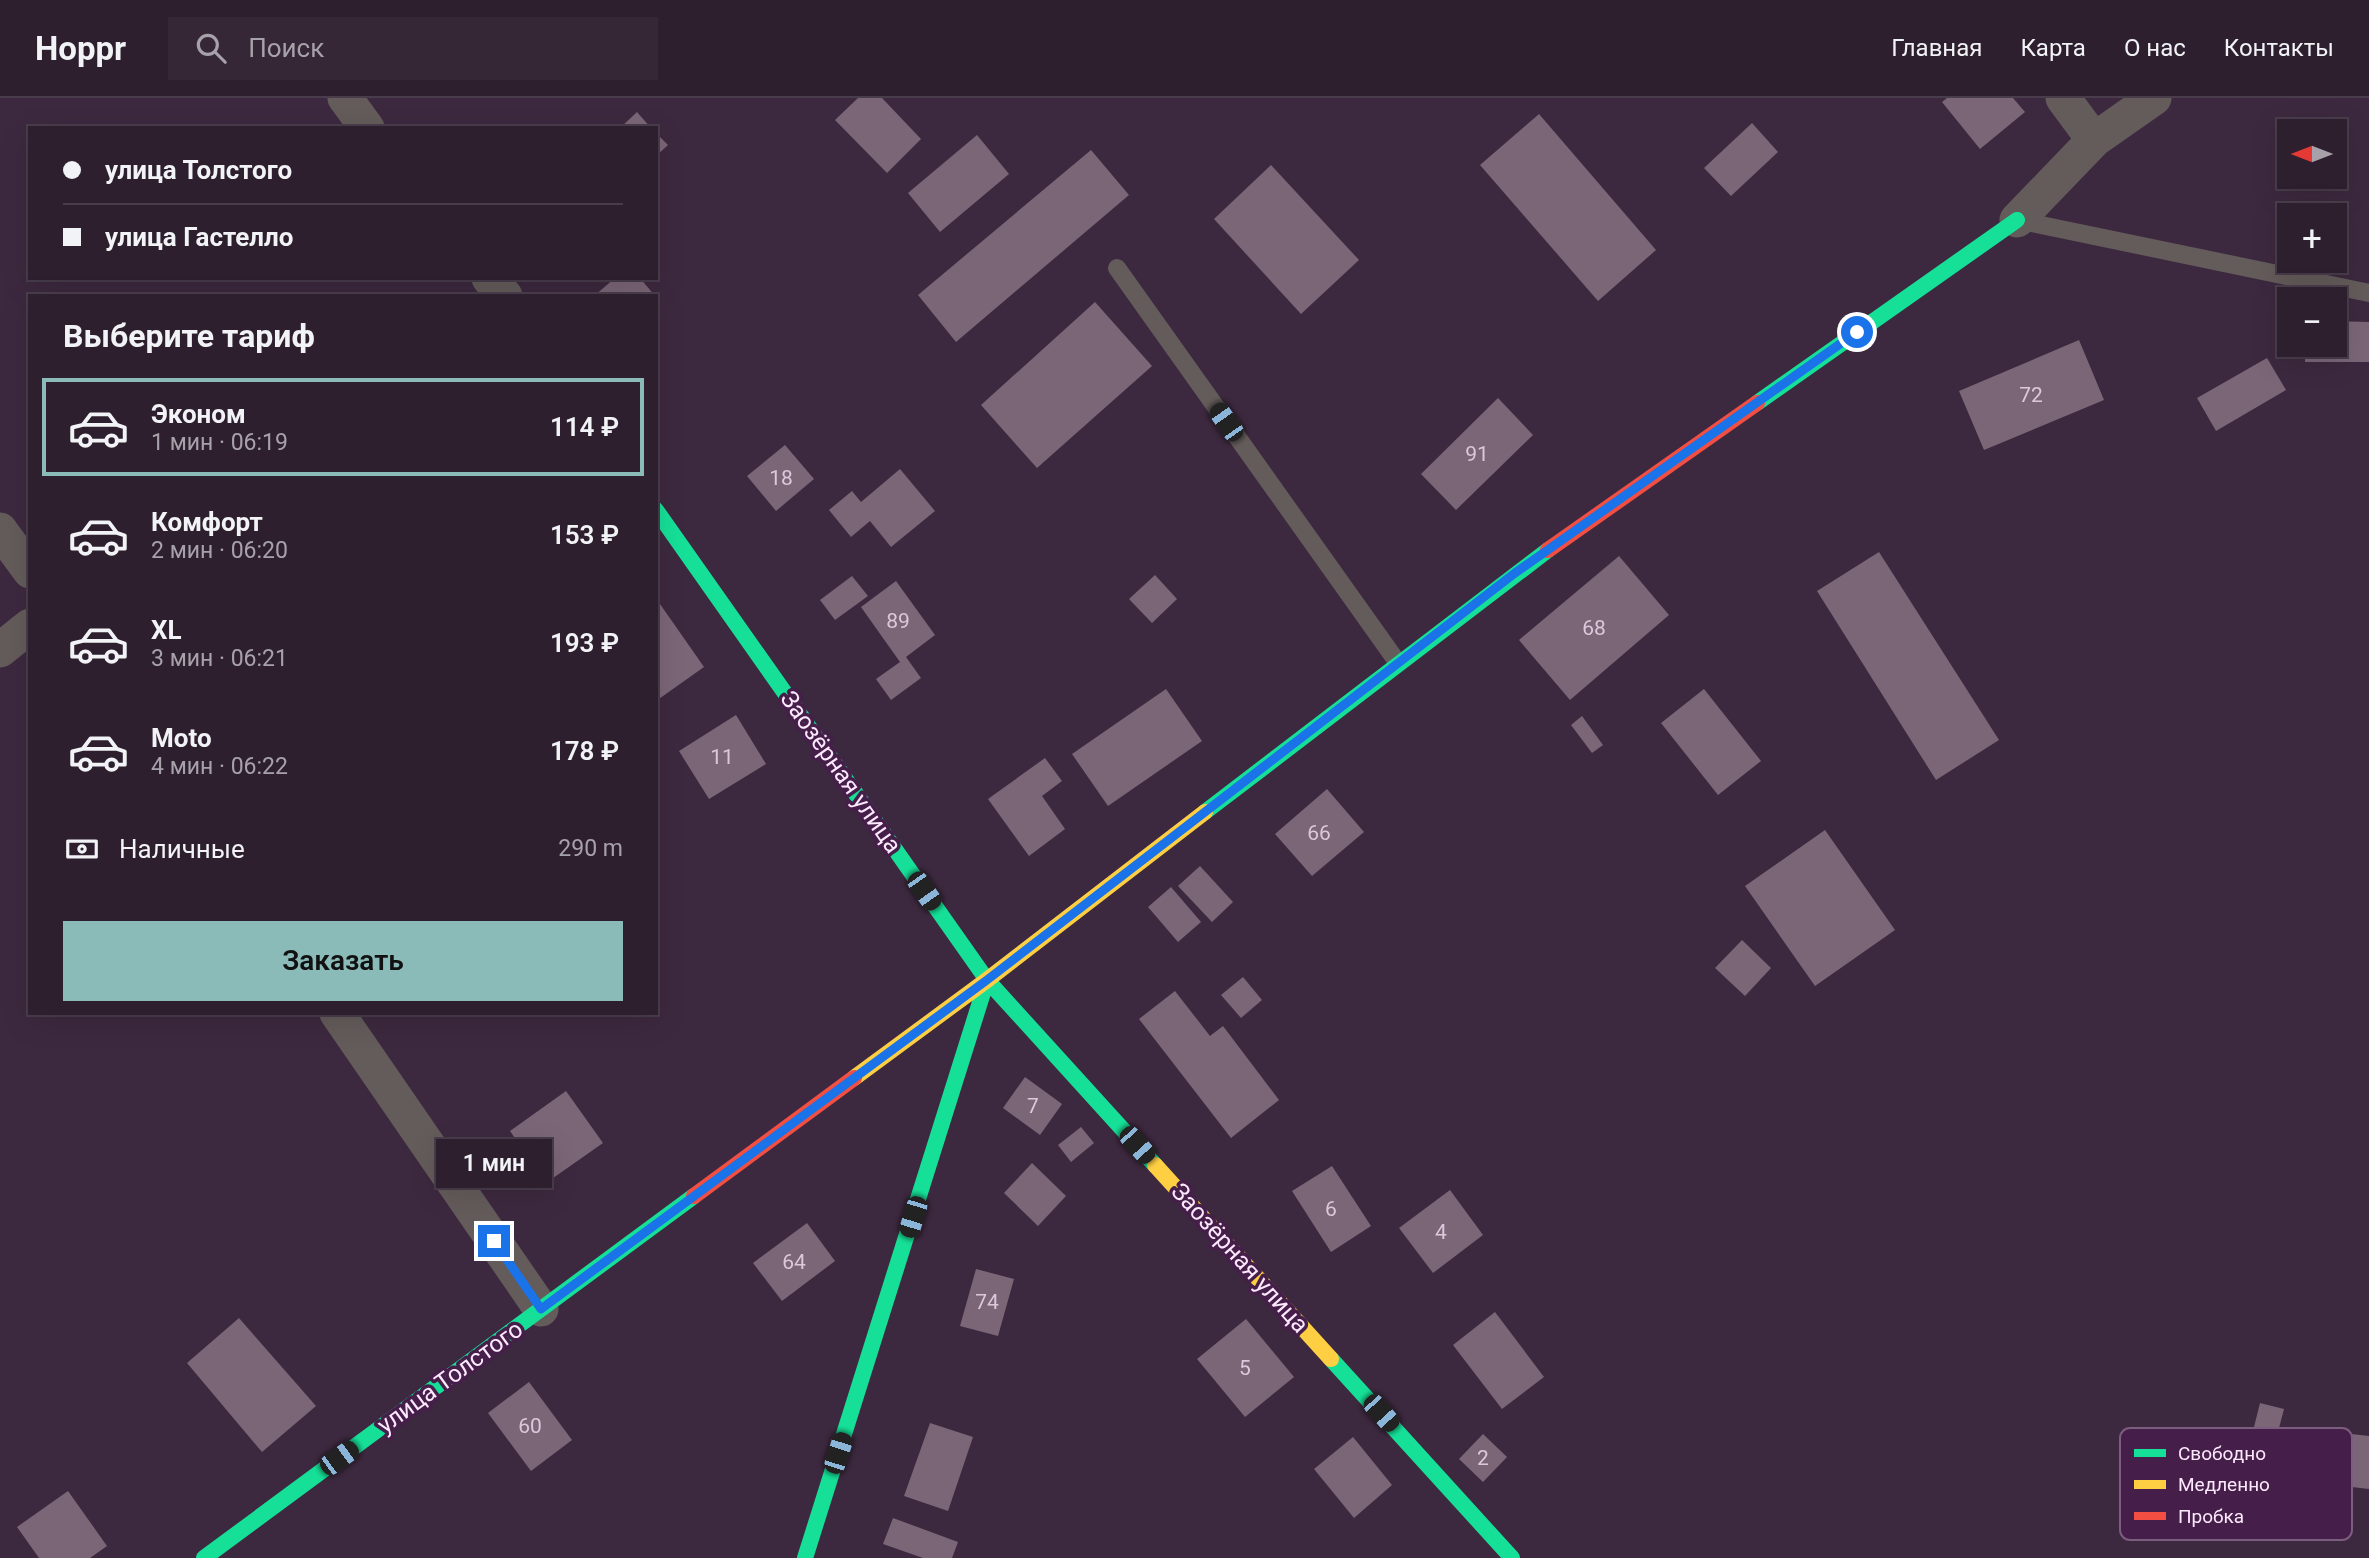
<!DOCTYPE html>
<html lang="ru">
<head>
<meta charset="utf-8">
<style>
	body { margin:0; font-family:Roboto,sans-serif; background:#362737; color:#f1f3f6; height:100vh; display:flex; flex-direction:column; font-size:26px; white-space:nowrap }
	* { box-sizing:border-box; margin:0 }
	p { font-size:23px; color:#a7a2aa }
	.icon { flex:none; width:38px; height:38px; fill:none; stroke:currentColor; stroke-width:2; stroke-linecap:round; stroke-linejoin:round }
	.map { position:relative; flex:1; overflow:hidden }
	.sheet { position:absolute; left:28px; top:196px; width:630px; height:721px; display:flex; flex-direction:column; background:#2e1f2f; border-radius:0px; box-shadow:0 7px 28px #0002,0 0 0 2px #493d4b }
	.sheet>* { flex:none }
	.top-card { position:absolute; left:28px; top:28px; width:630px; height:154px; border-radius:0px; box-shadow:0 7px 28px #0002,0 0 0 2px #493d4b; display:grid; align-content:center; height:154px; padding:0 35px; background:#2e1f2f }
	.needle { width:46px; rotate:270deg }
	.buttons { position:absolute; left:2277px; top:21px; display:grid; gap:14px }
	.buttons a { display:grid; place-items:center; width:70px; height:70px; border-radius:0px; background:#2e1f2f; box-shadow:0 7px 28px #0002,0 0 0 2px #493d4b; font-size:35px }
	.end { position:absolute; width:32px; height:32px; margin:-16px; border:9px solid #1a73e8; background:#fff; box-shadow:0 0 0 4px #fff }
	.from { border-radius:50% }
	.bubble { position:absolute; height:49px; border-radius:0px; background:#2e1f2f; box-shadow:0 7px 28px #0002,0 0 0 2px #493d4b; font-size:23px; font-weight:600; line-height:49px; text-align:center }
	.car { position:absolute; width:21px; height:42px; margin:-21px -10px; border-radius:9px; box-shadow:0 0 5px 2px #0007; background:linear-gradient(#222 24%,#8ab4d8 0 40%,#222 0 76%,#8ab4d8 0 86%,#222 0) }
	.top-card b { display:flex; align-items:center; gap:24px; height:66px; font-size:26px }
	.top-card b+b { border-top:2px solid #493d4b }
	.top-card i { width:18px; height:18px; background:#f1f3f6 }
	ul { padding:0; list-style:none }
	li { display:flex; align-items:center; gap:21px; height:98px; margin:0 14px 10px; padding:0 21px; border:4px solid transparent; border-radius:0px }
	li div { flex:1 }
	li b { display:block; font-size:26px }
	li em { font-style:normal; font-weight:600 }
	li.selected { border-color:#8bbbb9 }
	li>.icon { width:63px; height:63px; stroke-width:1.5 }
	h2 { padding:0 35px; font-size:32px; line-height:84px }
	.pay { display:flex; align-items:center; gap:18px; height:77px; padding:0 35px; font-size:26px }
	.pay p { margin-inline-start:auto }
	.button { display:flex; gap:14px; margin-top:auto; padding:14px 35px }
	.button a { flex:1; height:80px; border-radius:0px; background:#8bbbb9; color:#111; font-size:28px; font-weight:600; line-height:80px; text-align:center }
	header { display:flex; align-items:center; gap:42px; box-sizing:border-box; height:98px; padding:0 35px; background:#2e1f2f; border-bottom:2px solid #493d4b }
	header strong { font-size:33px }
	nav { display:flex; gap:38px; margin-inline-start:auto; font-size:24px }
	.search { width:490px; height:63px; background:#362737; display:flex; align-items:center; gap:18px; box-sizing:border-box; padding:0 24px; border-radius:0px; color:#a7a2aa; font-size:26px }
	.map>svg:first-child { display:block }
	.building { fill:#7b6677 }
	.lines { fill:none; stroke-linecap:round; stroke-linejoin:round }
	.lane { stroke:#645c5b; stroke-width:18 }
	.street { stroke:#645c5b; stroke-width:35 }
	.fast { stroke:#16e098; stroke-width:16 }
	.slow { stroke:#ffcf43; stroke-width:16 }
	.jam { stroke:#f24e42; stroke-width:16 }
	.route { stroke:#1a73e8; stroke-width:9 }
	.labels { text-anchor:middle; stroke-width:7; stroke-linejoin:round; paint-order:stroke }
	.number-label { font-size:21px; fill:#dcc8dc }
	.street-label { font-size:24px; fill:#fde9fe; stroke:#451f49 }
	.key { fill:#451f49; stroke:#7c5c7f; stroke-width:2 }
	.key-label { font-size:19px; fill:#fde9fe }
</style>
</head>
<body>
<header>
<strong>Hoppr</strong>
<div class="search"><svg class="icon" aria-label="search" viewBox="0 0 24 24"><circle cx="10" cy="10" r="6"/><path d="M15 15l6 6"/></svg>Поиск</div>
<nav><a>Главная</a><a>Карта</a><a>О нас</a><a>Контакты</a></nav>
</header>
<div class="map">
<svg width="2369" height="1460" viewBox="0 0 2369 1460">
	<rect width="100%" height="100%" fill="#3d293f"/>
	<path class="building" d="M858,0h24l39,41 -34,34 -52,-53z
		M1947,0h66l12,14 -45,37 -38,-47z
		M637,14l14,16h-31z
		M1539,16l117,136 -58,51 -118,-136z
		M1752,25l26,29 -47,44 -27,-28z
		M656,35l12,12 -12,11z
		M977,37l32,39 -69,58 -32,-39z
		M1091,52l38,45 -173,147 -38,-47z
		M1271,67l88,95 -58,54 -87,-95z
		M615,180h25l15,18h-61z
		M1095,204l57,64 -115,102 -56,-63z
		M2334,223l35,1v40h-64v-17h29z
		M2079,242l25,60 -120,50 -25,-59z
		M2267,260l19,32 -70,41 -19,-33z
		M1498,300l35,37 -77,75 -35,-36z
		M785,347l29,34 -38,32 -29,-35z
		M900,371l35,42 -44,36 -21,-26 -19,16 -22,-27 23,-19 9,11z
		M1879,454l120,188 -63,40 -119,-189z
		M1619,458l50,59 -99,85 -51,-60z
		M1155,477l22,24 -25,24 -23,-24z
		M852,478l16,20 -33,24 -15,-20z
		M896,483l39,54 -29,22 15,21 -30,22 -15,-21 24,-17 -39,-55z
		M660,506l44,63 -48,34v-95z
		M1166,591l36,52 -94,65 -36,-52z
		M1704,591l57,72 -43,34 -57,-72z
		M736,617l30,49 -57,35 -30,-48z
		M1582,618l21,29 -11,8 -21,-28z
		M1045,660l17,23 -20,15 23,33 -36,27 -41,-57z
		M1327,691l37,43 -52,44 -37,-42z
		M1825,732l70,100 -80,56 -70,-100z
		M1200,768l33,36 -21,20 -34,-36z
		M1171,789l30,35 -23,20 -30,-35z
		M1742,842l29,28 -26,28 -30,-28z
		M1243,879l19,23 -21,18 -20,-23z
		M1175,893l35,45 13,-10 56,74 -48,38 -92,-119z
		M1025,979l37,27 -22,31 -37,-27z
		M566,993l37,52 -57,40 -36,-52z
		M1081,1029l13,16 -23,19 -13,-17z
		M1032,1065l34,33 -28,30 -34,-33z
		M1332,1068l39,60 -40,26 -39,-61z
		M1450,1092l33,45 -50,38 -34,-45z
		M807,1125l28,38 -53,40 -29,-38z
		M976,1171l38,10 -16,57 -38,-10z
		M1495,1214l49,65 -42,32 -49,-64z
		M239,1220l77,88 -54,46 -75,-89z
		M1246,1221l48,58 -49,40 -48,-58z
		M529,1284l43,58 -41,31 -43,-58z
		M2260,1305l24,6 -21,80 -23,-6z
		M930,1325l43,14 -25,74 -44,-15z
		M2315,1332l54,6v53l-60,-7z
		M1483,1336l24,23 -24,25 -24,-23z
		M1353,1339l39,48 -38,33 -40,-49z
		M68,1393l39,55 -17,12h-51l-22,-31z
		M893,1420l65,24 -6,16h-29l-40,-14z"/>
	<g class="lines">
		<path class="lane" d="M2017,122l352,73
			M1117,170l281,395"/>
		<path class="street" d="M345,0l22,30
			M2094,42l60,-42
			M2017,122l77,-80 -31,-42
			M489,180l16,18
			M0,432l30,41
			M0,552l30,-24
			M337,915l204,296"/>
		<path class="fast" d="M1757,305l260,-183
			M656,412l331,470 168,185
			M1205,714l343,-262
			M1331,1261l181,199
			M204,1460l490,-362
			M805,1460l182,-578"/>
		<path class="slow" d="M854,980l133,-98 218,-168
			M1155,1067l176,194"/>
		<path class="jam" d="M1548,452l209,-147
			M694,1098l160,-118"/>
	</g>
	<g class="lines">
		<path class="route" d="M494,1143l47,68 446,-329 528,-407 342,-241"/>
	</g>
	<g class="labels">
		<g class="number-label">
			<text x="2031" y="304">72</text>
			<text x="1477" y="363">91</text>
			<text x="781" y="387">18</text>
			<text x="898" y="530">89</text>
			<text x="1594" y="537">68</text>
			<text x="722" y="666">11</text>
			<text x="1319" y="742">66</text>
			<text x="1033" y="1015">7</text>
			<text x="1331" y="1118">6</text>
			<text x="1441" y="1141">4</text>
			<text x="794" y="1171">64</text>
			<text x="987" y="1211">74</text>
			<text x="1245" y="1277">5</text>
			<text x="530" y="1335">60</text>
			<text x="1483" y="1367">2</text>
		</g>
		<g class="street-label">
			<text transform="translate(841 674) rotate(55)" y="8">Заозёрная улица</text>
			<text transform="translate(1240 1160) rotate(48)" y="8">Заозёрная улица</text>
			<text transform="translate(450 1279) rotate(-36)" y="8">улица Толстого</text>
		</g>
	</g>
	<rect x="2120" y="1330" width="232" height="112" rx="10" class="key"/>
	<rect x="2134" y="1351" width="32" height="8" fill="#16e098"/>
	<rect x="2134" y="1382" width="32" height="9" fill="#ffcf43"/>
	<rect x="2134" y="1414" width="32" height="8" fill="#f24e42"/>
	<g class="key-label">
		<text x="2178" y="1362">Свободно</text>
		<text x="2178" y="1393">Медленно</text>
		<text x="2178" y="1425">Пробка</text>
	</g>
</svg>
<div class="buttons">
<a><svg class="needle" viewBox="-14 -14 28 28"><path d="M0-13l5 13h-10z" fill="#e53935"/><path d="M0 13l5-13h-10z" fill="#a7a2aa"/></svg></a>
<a>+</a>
<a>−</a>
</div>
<i class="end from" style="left:1857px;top:234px"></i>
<i class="end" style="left:494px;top:1143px"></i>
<div class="bubble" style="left:436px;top:1041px;width:116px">1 мин</div>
<i class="car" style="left:1226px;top:324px;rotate:325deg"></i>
<i class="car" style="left:924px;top:793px;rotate:145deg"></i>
<i class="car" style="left:1137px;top:1047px;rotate:138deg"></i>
<i class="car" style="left:913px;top:1119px;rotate:197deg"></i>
<i class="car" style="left:1381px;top:1315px;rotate:138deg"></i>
<i class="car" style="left:838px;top:1355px;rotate:18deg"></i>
<i class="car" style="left:339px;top:1360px;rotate:54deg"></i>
<div class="top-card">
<b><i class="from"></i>улица Толстого</b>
<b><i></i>улица Гастелло</b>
</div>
<section class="sheet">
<h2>Выберите тариф</h2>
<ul>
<li class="selected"><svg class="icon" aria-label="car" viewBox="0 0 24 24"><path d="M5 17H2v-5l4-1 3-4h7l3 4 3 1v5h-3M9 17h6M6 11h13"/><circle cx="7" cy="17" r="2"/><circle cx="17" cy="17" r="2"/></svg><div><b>Эконом</b><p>1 мин · 06:19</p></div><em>114 ₽</em></li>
<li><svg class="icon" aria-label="car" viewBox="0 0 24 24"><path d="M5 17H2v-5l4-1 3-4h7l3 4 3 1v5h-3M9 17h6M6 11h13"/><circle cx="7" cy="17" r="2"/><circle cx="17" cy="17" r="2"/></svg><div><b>Комфорт</b><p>2 мин · 06:20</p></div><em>153 ₽</em></li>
<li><svg class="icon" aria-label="car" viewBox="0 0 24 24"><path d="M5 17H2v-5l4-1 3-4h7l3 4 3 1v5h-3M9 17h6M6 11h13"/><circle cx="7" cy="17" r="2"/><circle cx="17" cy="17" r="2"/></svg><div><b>XL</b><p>3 мин · 06:21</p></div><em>193 ₽</em></li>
<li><svg class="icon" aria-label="car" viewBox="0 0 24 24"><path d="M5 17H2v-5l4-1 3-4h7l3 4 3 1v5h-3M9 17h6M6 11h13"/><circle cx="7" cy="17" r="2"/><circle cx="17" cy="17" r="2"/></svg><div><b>Moto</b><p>4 мин · 06:22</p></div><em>178 ₽</em></li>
</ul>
<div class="pay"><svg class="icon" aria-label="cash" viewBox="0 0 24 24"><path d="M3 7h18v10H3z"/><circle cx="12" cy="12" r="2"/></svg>Наличные<p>290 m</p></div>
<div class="button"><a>Заказать</a></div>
</section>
</div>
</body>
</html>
